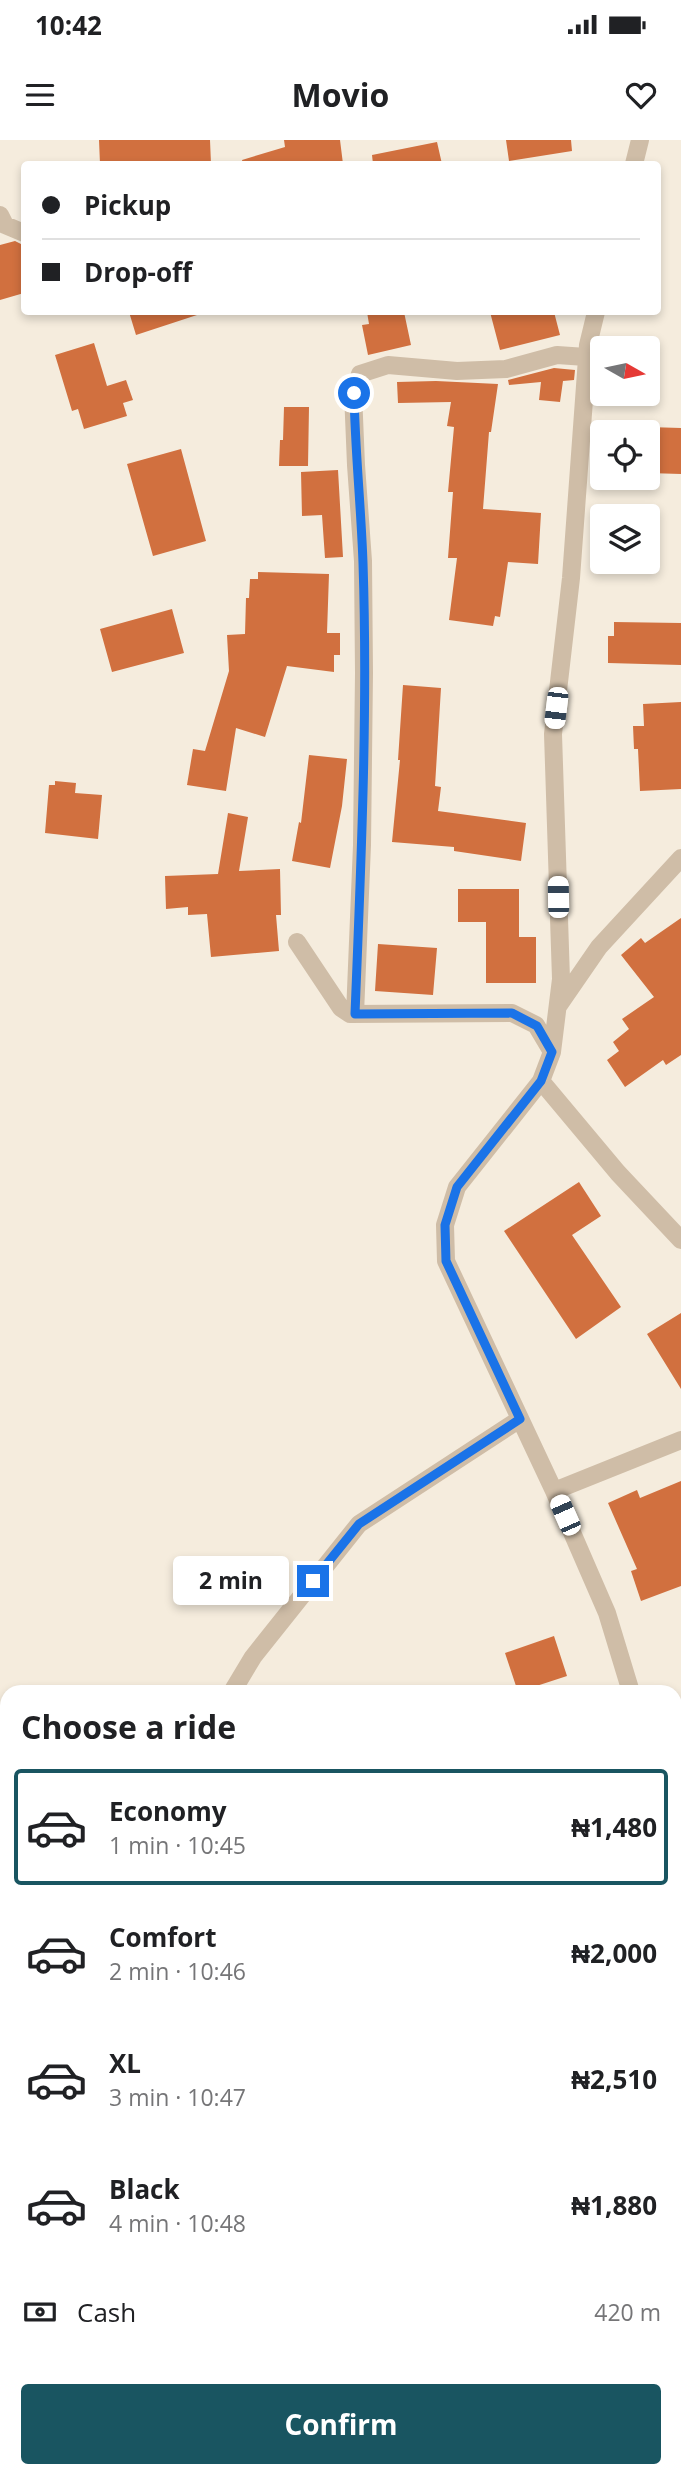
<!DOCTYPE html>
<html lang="en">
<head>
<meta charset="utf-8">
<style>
	body { margin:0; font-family:"Open Sans",sans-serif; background:#f6f6f6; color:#202124; height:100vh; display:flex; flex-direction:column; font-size:26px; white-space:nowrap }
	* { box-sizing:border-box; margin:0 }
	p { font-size:23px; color:#757577 }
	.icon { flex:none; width:38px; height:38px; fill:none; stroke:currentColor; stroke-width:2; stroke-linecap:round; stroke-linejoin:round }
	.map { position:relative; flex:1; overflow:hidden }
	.panel { position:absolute; left:0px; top:1545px; width:682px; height:793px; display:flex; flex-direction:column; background:#fff; border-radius:21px 21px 0 0; box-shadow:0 4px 10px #0003 }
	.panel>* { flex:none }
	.hud { position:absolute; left:21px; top:21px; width:640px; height:154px; border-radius:7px; box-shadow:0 4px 10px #0003; display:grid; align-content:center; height:154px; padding:0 21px; background:#fff }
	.needle { width:46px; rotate:99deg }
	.controls { position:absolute; left:590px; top:196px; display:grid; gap:14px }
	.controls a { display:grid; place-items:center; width:70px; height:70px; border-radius:7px; background:#fff; box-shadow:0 4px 10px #0003; font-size:35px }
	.end { position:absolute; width:32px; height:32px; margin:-16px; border:9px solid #1a73e8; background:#fff; box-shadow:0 0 0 4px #fff }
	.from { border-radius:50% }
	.bubble { position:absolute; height:49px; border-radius:7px; background:#fff; box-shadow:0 4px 10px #0003; font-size:23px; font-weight:700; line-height:49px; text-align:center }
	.car { position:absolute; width:21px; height:42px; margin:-21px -10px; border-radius:9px; box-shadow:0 0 5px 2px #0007; background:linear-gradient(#fff 24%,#345 0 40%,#fff 0 76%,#345 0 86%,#fff 0) }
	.hud b { display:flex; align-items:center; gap:24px; height:66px; font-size:26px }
	.hud b+b { border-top:2px solid #e0e0e0 }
	.hud i { width:18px; height:18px; background:#202124 }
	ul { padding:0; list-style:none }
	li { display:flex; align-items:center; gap:21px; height:116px; margin:0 14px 10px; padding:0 7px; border:4px solid transparent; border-radius:7px }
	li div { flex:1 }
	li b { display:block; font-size:26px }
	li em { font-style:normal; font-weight:700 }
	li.current { border-color:#195561 }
	li>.icon { width:63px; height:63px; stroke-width:1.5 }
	h2 { padding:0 21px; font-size:32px; line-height:84px }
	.pay { display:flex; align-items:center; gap:18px; height:77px; padding:0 21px; font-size:26px }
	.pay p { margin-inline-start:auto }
	.action { display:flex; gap:14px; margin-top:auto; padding:14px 21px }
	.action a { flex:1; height:80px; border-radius:7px; background:#195561; color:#fff; font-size:28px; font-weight:700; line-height:80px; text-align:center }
	.status { display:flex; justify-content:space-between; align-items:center; height:49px; padding:0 35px; background:#fff; direction:ltr }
	.status svg { height:19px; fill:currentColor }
	header { display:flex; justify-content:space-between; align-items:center; height:91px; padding:0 21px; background:#fff; font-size:32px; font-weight:700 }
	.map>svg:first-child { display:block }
	.building { fill:#d1703f }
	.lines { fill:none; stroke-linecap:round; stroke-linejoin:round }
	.minor { stroke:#cfbda7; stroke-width:18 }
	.route { stroke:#1a73e8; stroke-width:9 }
</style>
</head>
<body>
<div class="status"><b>10:42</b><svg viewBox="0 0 49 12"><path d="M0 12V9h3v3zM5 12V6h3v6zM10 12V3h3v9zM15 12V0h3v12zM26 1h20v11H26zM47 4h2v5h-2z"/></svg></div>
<header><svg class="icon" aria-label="menu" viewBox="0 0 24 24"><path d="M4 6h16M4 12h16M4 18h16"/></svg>Movio<svg class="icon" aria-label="heart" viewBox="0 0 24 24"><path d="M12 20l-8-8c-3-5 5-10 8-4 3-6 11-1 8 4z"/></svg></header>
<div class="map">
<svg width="681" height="2337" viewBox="0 0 681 2337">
	<rect width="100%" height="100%" fill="#f5ecdd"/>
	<path class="building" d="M99,0h111l1,24h-111z
		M284,0h56l3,24h-100l-1,-4 43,-13z
		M506,0h65l1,11 -63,10z
		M437,2l5,22h-69l-1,-9z
		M15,101l6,3 3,12v37l-24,7v-55z
		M129,172h67l1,3 -61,20z
		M367,172h37l7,33 -43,10 -6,-30 7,-1z
		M490,172h64l6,23 -60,15z
		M94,203l13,43 19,-6 7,20 -10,3 4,13 -43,13 -6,-20 -6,2 -17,-56z
		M554,228l21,2 -1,10 -11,1 -3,21 -21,-2 2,-18 -32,3 -1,-5z
		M436,241l62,3 -7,48h-2l-6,77 58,4 -3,51 -30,-2 -8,55 -5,-1 -2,10 -44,-6 8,-62h-9l5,-66h-5l6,-65 -7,-1 4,-24 -53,1 -1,-21z
		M284,267h25l-1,59h-29l1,-26h3z
		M648,287l33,1v46l-33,-1z
		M181,309l25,92 -53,15 -26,-92z
		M338,330l5,87 -18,1 -3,-43 -20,1 -1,-44z
		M258,432l71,2 -2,59h13v22h-6v17l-47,-6 -22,71 -29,-9 -10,63 -39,-6 6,-36 12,2 24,-80 -2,-36 18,-1 1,-36h3l1,-19h8z
		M172,469l12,44 -72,19 -12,-43z
		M614,482l67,1v42l-73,-2v-27h6z
		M403,545l38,3 -6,98 6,1 -3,24 88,12 -5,38 -67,-10v-4l-62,-5 8,-82h-2z
		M681,562v87l-41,2 -2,-42h-4l-1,-23h11l-1,-22z
		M309,615l38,4 -5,47 -12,62 -38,-7 7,-39 2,1z
		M55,641l21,2 -1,10 27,2 -4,44 -53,-6 4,-48h6z
		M228,673l20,4 -9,54 41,-2 1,46h-5l3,36 -68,6 -4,-43 -19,1v-8l-22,2 -1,-33 53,-2z
		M458,749h61v48h17v46h-50v-61h-28z
		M681,778v137l-15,10 -3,-5 -38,27 -18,-27 12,-9 -6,-9 16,-13 -7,-10 32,-22 -33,-42 20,-17 4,5z
		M378,804l59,4 -4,47 -58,-4z
		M579,1042l22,34 -29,19 49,72 -45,32 -72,-108z
		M681,1173v76l-34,-55z
		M681,1341v105l-40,15 -10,-30 6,-2 -29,-66 29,-13 3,8z
		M554,1496l13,40 -49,16 -13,-39z"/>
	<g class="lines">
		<path class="minor" d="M634,24l6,-24
			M0,75l5,10 19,8
			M596,172l-8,33 -17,233 -18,156 8,245 -9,73 -11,29 -84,106 -12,38 1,36 108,230 53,122 24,79
			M297,802l44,66 9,6 162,-1 24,12 16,27
			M559,865l40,-58 82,-89
			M355,874l7,-169 2,-172 -1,-112 -7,-96 -3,-72 7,-19 28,-9 69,6 49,-2 51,-14 29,2
			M541,941l77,92 63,67
			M554,1351l127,-51
			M232,1552l21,-35 106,-133 161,-105
			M676,1586l5,-3
			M676,1826l5,14
			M0,1834l7,-5"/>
	</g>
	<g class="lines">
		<path class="route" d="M313,1441l46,-57 161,-105 -74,-158 -1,-36 12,-38 84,-106 11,-29 -15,-26 -25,-13 -157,1c6,-150 13,-301 8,-451 -2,-57 -8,-113 -9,-170"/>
	</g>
</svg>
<div class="controls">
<a><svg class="needle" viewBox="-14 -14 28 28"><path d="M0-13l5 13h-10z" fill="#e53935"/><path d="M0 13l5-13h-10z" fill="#757577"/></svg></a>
<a><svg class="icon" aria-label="locate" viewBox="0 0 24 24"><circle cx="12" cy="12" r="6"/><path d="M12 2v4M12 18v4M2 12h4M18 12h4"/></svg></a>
<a><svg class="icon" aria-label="layers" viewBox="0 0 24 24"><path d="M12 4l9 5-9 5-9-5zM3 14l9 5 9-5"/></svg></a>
</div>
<i class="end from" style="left:354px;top:253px"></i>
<i class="end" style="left:313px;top:1441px"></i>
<div class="bubble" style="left:173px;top:1416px;width:116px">2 min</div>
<i class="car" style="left:556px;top:568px;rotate:187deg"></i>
<i class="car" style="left:558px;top:757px;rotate:359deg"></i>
<i class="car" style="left:565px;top:1375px;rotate:336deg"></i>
<div class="hud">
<b><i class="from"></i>Pickup</b>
<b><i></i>Drop-off</b>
</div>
<section class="panel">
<h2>Choose a ride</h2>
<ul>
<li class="current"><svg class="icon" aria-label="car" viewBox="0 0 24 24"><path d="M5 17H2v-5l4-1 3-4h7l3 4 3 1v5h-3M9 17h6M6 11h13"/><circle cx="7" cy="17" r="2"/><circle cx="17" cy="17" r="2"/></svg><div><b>Economy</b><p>1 min · 10:45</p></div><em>₦1,480</em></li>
<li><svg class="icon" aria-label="car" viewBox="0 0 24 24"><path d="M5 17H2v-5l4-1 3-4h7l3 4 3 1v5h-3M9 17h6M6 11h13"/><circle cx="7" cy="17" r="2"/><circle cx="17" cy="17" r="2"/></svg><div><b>Comfort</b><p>2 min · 10:46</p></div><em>₦2,000</em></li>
<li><svg class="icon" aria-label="car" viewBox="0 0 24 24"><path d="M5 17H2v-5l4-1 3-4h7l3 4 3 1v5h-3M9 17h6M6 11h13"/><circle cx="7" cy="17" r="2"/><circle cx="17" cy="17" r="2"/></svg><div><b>XL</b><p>3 min · 10:47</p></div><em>₦2,510</em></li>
<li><svg class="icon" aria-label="car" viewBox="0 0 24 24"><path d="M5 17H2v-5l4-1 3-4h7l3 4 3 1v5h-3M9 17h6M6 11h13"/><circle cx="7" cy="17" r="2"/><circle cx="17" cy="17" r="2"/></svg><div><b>Black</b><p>4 min · 10:48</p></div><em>₦1,880</em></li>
</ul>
<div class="pay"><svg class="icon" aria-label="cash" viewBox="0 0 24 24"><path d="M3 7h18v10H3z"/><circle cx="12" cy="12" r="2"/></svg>Cash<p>420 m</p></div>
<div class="action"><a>Confirm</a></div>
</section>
</div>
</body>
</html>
